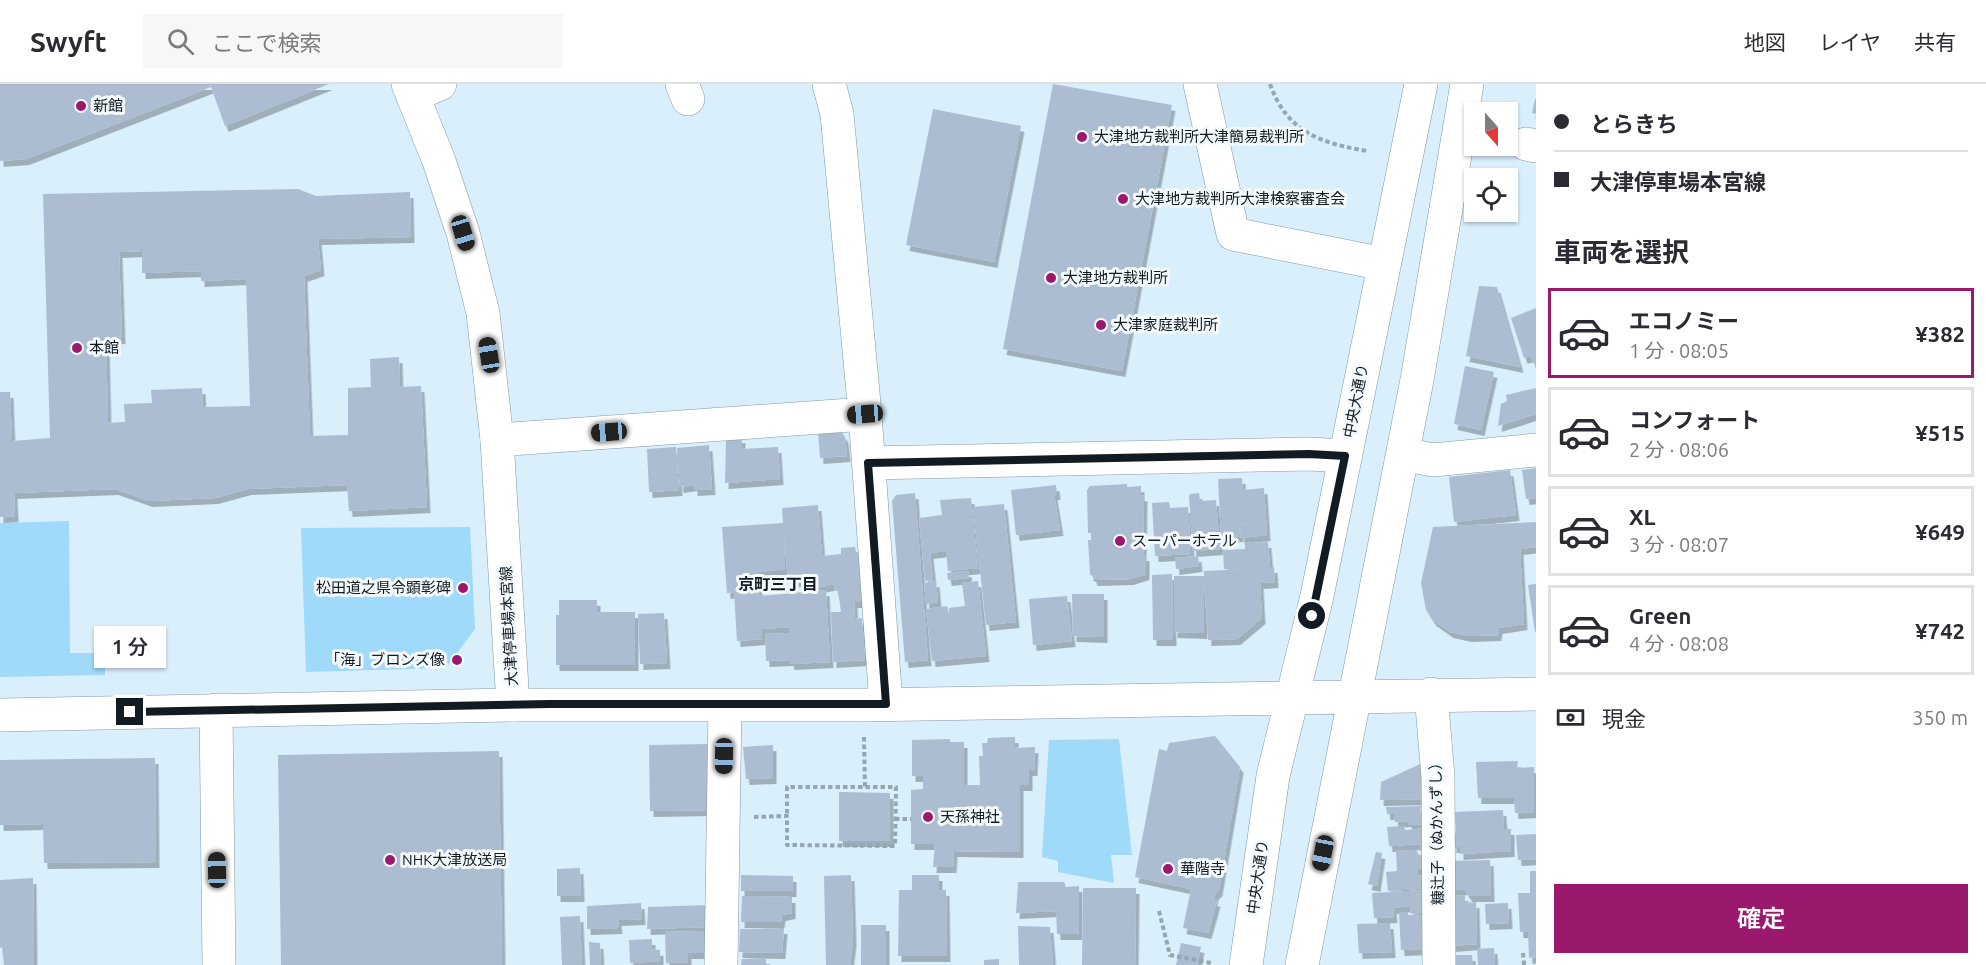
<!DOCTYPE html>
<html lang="ja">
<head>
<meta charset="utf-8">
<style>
	body { margin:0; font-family:Ubuntu,"Noto Sans JP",sans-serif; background:#f7f7f7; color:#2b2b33; height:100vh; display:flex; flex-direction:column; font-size:22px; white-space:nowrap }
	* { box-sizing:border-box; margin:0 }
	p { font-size:20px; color:#7c7c81 }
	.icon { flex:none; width:33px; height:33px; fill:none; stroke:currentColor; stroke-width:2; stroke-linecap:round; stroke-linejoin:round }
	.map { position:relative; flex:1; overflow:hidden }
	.side { display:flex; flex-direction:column; background:#fff; width:450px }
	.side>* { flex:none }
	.top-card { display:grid; align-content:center; height:132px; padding:0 18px; background:#fff }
	.needle { width:39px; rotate:159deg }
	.buttons { position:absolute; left:1464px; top:18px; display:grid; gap:12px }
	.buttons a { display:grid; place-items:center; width:54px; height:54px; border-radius:0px; background:#fff; box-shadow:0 2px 4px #0004; font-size:30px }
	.end { position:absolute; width:27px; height:27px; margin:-14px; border:8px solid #111b21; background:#fff; box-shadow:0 0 0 3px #fff }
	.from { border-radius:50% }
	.bubble { position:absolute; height:42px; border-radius:0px; background:#fff; box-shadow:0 2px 4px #0004; font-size:20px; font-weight:600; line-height:42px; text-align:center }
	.car { position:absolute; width:18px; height:36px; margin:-18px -9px; border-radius:8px; box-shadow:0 0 4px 2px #0007; background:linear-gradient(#222 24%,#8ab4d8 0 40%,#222 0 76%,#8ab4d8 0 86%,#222 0) }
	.top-card b { display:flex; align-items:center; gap:21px; height:57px; font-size:22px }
	.top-card b+b { border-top:2px solid #e1e1e2 }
	.top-card i { width:15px; height:15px; background:#2b2b33 }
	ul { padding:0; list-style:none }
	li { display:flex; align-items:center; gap:18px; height:90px; margin:0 12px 9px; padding:0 6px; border:3px solid #e1e1e2; border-radius:0px }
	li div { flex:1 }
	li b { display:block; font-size:22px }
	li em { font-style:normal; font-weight:600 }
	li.selected { border-color:#9a196d }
	li>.icon { width:54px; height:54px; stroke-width:1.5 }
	h2 { padding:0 18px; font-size:27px; line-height:72px }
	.pay { display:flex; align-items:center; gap:15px; height:66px; padding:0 18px; font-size:22px }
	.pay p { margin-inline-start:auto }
	.button { display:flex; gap:12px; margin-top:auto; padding:12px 18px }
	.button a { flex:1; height:69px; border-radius:0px; background:#9a196d; color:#fff; font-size:24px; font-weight:600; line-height:69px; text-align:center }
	header { display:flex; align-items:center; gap:36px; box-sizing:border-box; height:84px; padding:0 30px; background:#fff; border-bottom:2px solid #e1e1e2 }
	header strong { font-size:28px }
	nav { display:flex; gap:33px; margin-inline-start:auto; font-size:21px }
	.search { width:420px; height:54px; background:#f7f7f7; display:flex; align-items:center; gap:15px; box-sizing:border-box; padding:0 21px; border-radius:0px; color:#7c7c81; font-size:22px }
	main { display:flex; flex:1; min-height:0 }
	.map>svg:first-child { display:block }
	.green { fill:#9fdafa }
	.building { fill:#acbcd1; fill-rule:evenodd; filter:url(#shadow) }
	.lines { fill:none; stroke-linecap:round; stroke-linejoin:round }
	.minor-casing { stroke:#7f98a7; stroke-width:34 }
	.major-casing { stroke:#7f98a7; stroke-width:34 }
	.path { stroke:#94a6b1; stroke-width:4; stroke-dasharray:4.5 3; stroke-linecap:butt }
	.minor { stroke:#fff; stroke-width:33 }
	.major { stroke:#fff; stroke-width:33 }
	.route { stroke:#111b21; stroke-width:8 }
	.poi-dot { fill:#9a196d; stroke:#f4f9fc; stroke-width:2 }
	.labels { text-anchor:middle; stroke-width:6; stroke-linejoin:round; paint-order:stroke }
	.poi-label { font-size:15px; fill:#111b21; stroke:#f4f9fc; text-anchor:start }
	.street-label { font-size:15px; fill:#111b21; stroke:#f4f9fc }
	.neighbourhood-label { font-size:16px; font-weight:bold; fill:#111b21; stroke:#f4f9fc }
</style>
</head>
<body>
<header>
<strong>Swyft</strong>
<div class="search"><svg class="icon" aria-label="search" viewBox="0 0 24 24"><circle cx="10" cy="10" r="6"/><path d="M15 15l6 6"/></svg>ここで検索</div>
<nav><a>地図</a><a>レイヤ</a><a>共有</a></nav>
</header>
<main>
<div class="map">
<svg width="1536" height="881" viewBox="0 0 1536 881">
	<defs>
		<filter id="shadow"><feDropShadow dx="3.5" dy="6" stdDeviation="0" flood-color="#0004"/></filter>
	</defs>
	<rect width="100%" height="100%" fill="#d9effc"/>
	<path class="green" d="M69,437l1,132h35v22l-105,2v-154z
		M470,443l5,102 -29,39 -140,4 -5,-144z
		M1119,655l13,116h-21l3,28 -56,-11v-11l-16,-4 7,-117z"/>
	<path class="building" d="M0,0h329l-104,42 -14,-39 -185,72 -26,2z
		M1053,0l119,21 -50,266 -119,-22z
		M1535,15h1v15l-4,-1z
		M933,25l88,17 -27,136 -88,-17z
		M298,105l18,7 94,-4 1,45 -93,2 3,31 -17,6 6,160 38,-1v-47l23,-1 -1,-28 29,-2 1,30 21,-1 6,121 -78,4 -2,-26 -99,4 -33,9 -66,3 -34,-12 -101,4 1,23 -15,1v-125h10l2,49 38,-3 -7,-244zM142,167v22l59,-2v10l45,-2 4,127 -47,1 -1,-19 -51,2 1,13 -28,1 1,18 -17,1 -2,-84 16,-1 -3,-86z
		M1479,202l18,1 23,80 -54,-11z
		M1536,224v61l-5,-13 -7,2 -13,-40z
		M1465,282l29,6 -13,58 -27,-6z
		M1536,304v26l-38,12 3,-22 6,-3 -1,-6z
		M840,346l5,7 2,19 -27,2 -2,-26z
		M742,353v12l36,-2 2,32 -55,4 1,-44z
		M709,361l3,44 -18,1v-5l-14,2 -3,-39z
		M676,363l3,43 -30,2 -2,-43z
		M1536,384v30l-10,1 -4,-29z
		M1510,386l6,45 -62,7 -5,-45z
		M1242,394l1,12 21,-2 3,47 -26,3 -1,-12 9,-2 -10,1 1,11 -19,1 -3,-58z
		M1127,400v3l14,-1v9l3,1 -1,59h3v19l-16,5 -36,1 -1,-4 -3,-1 -2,-35h3v-7h-3l-1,-43 3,-4z
		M1056,401l1,9h-3l6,36 -44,5 -5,-45z
		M915,409l13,167 -23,2 -13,-161 4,-6z
		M1199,409l1,8 16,-1 4,49 -27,2 -4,-54 1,-3z
		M971,414l7,70 -30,3 -2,-20 -16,2 3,27 -8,1 -6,-63 23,-3 -2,-15z
		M1169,418l1,6 18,-1 3,47 -36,2 -3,-53z
		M1004,420l12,118 -30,3 -13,-118z
		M818,421l4,51 19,-2v-6l14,-1 1,5h2l4,50h-8l1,17 7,-1 3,42 -32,2 -2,-50h10l-3,-22 -3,1 -1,-7 -17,4v-3l-16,1v-5l-13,1 -4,-51 1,38 -27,3 2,24 66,-6 4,72 -39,2 -1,-4 -24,1 -1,-27 24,-1v-6l-27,2v10l-25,2 -3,-49 -7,1 -5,-66 61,-4 -1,-15z
		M1536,438v25l-16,2 4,75 -25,4 -1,7 -30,1 -18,-4 -17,-12 -7,-10 -5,-27 12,-56z
		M1268,458l2,25h4l1,15 -15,1 2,35 -25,21 -29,1 -4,-61v54l-30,-1v-56h30v-5l44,-2h-24l-1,-19 22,-1v-6z
		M1198,472l1,10 -23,3 -1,-11z
		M968,487l1,7 -21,2 -1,-7z
		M1172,490l1,66h-20l-1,-65z
		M936,497l2,21 -12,2 -2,-21z
		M978,497l8,75 -54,5 -6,-52 21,-3 2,8v-6l16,-2 -3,-23z
		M1536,500v47l-1,1 -7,-47z
		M1072,510h32v43l-31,-1z
		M1067,512l5,45 -39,4 -4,-46z
		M559,516h38v12h38v53h-79v-50h3z
		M664,529l3,50 -27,1 -2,-50z
		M1215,652l25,31 -21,123 -4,4 -1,6 3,1 -9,32 -25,-5 8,-39 -56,-12 24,-128 8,2 2,-8z
		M1015,653v11l20,-1 -1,23h-5v15h-9v67l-66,-1 -1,16h-20l2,-23h-24v-54l12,-1v-13h-11v-36l38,-1v3h14v43h16l-1,-29h4l-1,-13h5l1,-5z
		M710,660l1,66 -61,1 -1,-66z
		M773,661v33l-27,1 -3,-32z
		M499,667l3,214h-221l-3,-210z
		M155,674l1,104 -112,1 -1,-39 -43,1v-65z
		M1427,677l-1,38 -46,1 1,-18z
		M1518,677l-1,7 17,-1v45l-19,1 -1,-15h-36l-2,-36z
		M839,708l51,1v48h-51z
		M1421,722l-1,5 9,-1 1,14 -21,1 -1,-4 -13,1 -1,-8h-7l-1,-7z
		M1503,726l1,19h7v22l-51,3v-7h-7l-1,-14h4l-1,-21z
		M1404,742l1,4 24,-2 1,22 -10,1v-7l-31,2 -2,-19z
		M1536,750v25l-18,1 -2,-25z
		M1416,766l3,5 7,-1 1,14 -9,1v7l11,-1 1,13 -42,3 -2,-19 11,-1 -1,-20z
		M1376,768l6,1 -5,33 -9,-2z
		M1490,776l1,36h-22l-5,-7 -13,1 -2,-29z
		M580,784l1,28h-24v-27z
		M1530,787h6v86l-7,1 -1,-26h-8l-2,-39h12z
		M741,791l52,1v15h-52z
		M851,791l2,65 -3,25h-24l-2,-89z
		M912,791h27v15h7l1,66h-49l1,-66h13z
		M33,794l1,87h-30l-2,-18 -2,1v-68z
		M1018,798h46l2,5 13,-1v48h-22l-1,-23 -40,2z
		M1083,804h53l-1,77h-53z
		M1428,806l1,22 -18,2 -1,-8 -17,2 1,9 -20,1 -2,-25z
		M1465,811v8l11,-1 1,42 -26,2 -1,-50z
		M742,812l50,1v16l-10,2 -1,7h-40z
		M641,819l1,16 -24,1 1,8 -32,1v-23z
		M1508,819l1,20 -23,1 -1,-20z
		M709,821v22l-62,2 1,-22z
		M1408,828v3h18l2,34 -27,1 -2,-37z
		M580,832l2,49h-20l-2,-48z
		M1390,839l2,29 -33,1 -2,-29z
		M861,841h25v40h-25z
		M1018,842l32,1 3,38h-34z
		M784,844l-2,25 -43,-1 1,-23z
		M707,847v22h-19v9l-22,1 -1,-31z
		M652,855v10l8,1v11l-30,2 -1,-23z
		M589,858l11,1 1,22h-11z
		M1181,859l20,4 -4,18h-21z
		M1494,864l1,17h-17l-1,-16z
		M1449,871h23l1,10h-24z
		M766,874v7h-25l1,-6z
		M999,875v6h-15v-5z"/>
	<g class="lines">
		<g class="minor-casing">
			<path id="minor" d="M682,0l6,15
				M829,0l8,30 28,300 21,290
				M1200,0l33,150 151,30
				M413,11l27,-11
				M1526,60l10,2
				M497,356l368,-26
				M1403,370l30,6 103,-10
				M868,379l441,-9 36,2
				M1431,610l7,83 1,188
				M513,621h349l674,-11
				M216,626l3,255
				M721,881l4,-259
				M1246,881l27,-189 44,-180 104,-512
				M1302,881l115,-585 50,-296"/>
		</g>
		<g class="major-casing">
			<path id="major" d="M0,631l513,-10 -16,-265 -14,-127 -20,-80 -24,-72 -31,-77"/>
		</g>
		<path class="path" d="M1270,0c17,48 50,59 97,67
			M864,653l1,50
			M754,733l33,-1v29l108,1 1,-59h-109v29
			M895,735h16
			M1159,827l11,44 41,8
			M1523,869l1,12"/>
		<use href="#minor" class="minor"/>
		<use href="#major" class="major"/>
	</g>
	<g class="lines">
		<path class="route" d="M130,628l420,-8h336l-18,-241 441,-9 36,2 -33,160"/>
	</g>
	<g class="poi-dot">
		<circle cx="81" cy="22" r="6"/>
		<circle cx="1082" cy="53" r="6"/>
		<circle cx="1123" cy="115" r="6"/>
		<circle cx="1051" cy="194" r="6"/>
		<circle cx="1101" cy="241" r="6"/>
		<circle cx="77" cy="264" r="6"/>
		<circle cx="1120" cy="457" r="6"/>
		<circle cx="463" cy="504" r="6"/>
		<circle cx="457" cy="576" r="6"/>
		<circle cx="928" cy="733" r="6"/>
		<circle cx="390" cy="776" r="6"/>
		<circle cx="1168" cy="785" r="6"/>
	</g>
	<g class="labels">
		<g class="poi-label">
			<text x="93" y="27">新館</text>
			<text x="1094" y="58">大津地方裁判所大津簡易裁判所</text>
			<text x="1135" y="120">大津地方裁判所大津検察審査会</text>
			<text x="1063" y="199">大津地方裁判所</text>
			<text x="1113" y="246">大津家庭裁判所</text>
			<text x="89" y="269">本館</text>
			<text x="1132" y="462">スーパーホテル</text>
			<text x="451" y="509" text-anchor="end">松田道之県令顕彰碑</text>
			<text x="445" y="581" text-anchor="end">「海」ブロンズ像</text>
			<text x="940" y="738">天孫神社</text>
			<text x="402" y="781">NHK大津放送局</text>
			<text x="1180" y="790">華階寺</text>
		</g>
		<g class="street-label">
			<text transform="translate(1356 317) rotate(-79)" y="5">中央大通り</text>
			<text transform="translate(509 542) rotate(-93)" y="5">大津停車場本宮線</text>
			<text transform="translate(1437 746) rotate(-91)" y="5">糠辻子（ぬかんずし）</text>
			<text transform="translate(1258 793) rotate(-82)" y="5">中央大通り</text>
		</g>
		<g class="neighbourhood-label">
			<text x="778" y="506">京町三丁目</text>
		</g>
	</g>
</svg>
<div class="buttons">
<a><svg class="needle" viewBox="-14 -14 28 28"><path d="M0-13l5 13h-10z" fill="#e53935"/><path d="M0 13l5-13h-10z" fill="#7c7c81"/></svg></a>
<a><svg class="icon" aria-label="locate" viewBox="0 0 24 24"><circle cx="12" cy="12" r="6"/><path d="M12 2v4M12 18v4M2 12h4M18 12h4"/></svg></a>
</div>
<i class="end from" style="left:1312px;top:532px"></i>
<i class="end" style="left:130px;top:628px"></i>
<div class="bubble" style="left:94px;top:542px;width:72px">1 分</div>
<i class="car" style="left:463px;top:149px;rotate:163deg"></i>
<i class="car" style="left:489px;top:271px;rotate:351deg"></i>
<i class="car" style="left:865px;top:330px;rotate:266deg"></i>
<i class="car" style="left:609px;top:348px;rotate:266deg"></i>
<i class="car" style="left:724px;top:672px;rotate:181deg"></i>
<i class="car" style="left:1323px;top:769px;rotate:191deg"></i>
<i class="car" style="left:217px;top:786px;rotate:359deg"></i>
</div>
<section class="side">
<div class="top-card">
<b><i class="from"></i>とらきち</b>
<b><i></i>大津停車場本宮線</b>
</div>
<h2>車両を選択</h2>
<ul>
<li class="selected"><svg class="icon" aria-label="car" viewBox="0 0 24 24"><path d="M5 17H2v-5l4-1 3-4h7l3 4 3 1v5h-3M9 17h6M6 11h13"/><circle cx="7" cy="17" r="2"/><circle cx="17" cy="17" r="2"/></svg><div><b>エコノミー</b><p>1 分 · 08:05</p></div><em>¥382</em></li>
<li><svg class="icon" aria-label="car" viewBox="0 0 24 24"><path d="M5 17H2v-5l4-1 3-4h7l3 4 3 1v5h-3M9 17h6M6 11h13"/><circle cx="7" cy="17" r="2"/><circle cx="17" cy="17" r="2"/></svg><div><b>コンフォート</b><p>2 分 · 08:06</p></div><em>¥515</em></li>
<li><svg class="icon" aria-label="car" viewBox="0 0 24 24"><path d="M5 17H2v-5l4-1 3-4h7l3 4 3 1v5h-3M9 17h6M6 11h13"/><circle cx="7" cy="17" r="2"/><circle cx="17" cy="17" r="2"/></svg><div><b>XL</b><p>3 分 · 08:07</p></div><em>¥649</em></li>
<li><svg class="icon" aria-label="car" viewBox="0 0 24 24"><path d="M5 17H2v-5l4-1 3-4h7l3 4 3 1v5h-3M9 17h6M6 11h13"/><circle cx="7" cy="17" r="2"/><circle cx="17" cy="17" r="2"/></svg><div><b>Green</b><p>4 分 · 08:08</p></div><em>¥742</em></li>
</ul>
<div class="pay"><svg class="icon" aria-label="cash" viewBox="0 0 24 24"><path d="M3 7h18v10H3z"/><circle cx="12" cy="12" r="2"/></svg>現金<p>350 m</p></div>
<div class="button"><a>確定</a></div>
</section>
</main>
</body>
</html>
